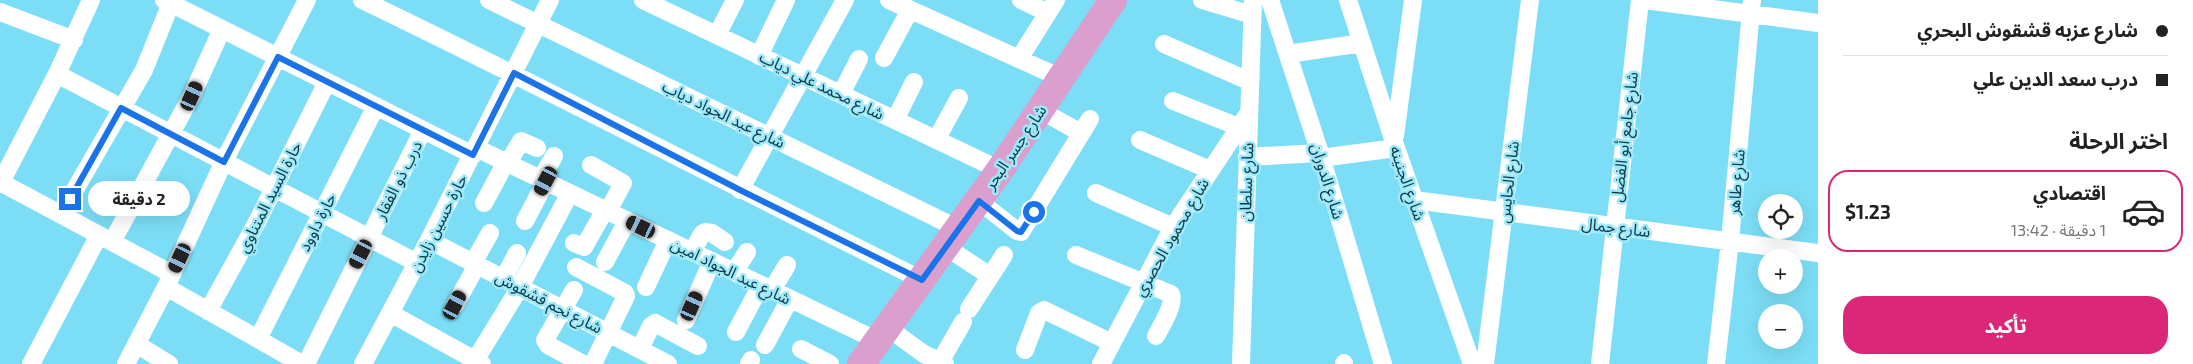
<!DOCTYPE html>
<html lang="ar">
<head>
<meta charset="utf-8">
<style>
	body { margin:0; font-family:"Exo 2","Noto Sans Arabic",sans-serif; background:#f2f2f2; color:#222; direction:rtl; height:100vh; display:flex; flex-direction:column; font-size:19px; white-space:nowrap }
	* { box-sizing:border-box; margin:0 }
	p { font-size:16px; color:#767676 }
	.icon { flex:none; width:28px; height:28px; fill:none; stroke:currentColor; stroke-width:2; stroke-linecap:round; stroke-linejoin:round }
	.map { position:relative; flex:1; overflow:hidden; direction:ltr }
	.drawer { display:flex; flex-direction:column; background:#fff; width:375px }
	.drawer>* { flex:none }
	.hud { display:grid; align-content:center; height:110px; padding:0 25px; background:#fff }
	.controls { position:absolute; left:1758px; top:194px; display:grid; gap:10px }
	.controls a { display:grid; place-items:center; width:45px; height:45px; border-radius:50%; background:#fff; box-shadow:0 5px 20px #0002; font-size:25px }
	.end { position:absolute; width:22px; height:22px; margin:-11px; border:6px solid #1a73e8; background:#fff; box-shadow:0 0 0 2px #fff }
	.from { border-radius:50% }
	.bubble { position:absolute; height:35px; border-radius:18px; background:#fff; box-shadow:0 5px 20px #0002; font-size:16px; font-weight:700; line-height:35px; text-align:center; direction:rtl }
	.car { position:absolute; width:15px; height:30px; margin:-15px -8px; border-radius:6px; box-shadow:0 0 4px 1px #0007; background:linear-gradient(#222 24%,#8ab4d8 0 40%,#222 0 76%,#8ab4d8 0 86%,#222 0) }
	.hud b { display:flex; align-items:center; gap:18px; height:48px; font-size:19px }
	.hud b+b { border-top:1px solid #e0e0e0 }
	.hud i { width:12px; height:12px; background:#222 }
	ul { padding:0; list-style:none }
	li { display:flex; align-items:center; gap:15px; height:82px; margin:0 10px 8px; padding:0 15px; border:2px solid #e0e0e0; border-radius:20px }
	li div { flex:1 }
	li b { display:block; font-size:19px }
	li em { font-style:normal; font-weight:700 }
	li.on { border-color:#db2777 }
	li>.icon { width:45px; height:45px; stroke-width:1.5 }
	h2 { padding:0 25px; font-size:22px; line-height:60px }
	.primary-button { display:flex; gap:10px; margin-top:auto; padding:10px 25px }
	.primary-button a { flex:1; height:58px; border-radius:20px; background:#db2777; color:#fff; font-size:20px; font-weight:700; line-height:58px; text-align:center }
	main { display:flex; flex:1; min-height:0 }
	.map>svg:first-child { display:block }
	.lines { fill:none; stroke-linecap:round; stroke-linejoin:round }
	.minor { stroke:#fff; stroke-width:18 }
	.primary { stroke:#db9fce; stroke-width:28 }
	.route { stroke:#1a73e8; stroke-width:6 }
	.labels { text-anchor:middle; stroke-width:5; stroke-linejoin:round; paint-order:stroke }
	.street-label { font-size:16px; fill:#0d3842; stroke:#9de8fb }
</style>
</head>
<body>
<main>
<section class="drawer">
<div class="hud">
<b><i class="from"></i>شارع عزبه قشقوش البحري</b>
<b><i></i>درب سعد الدين علي</b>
</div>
<h2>اختر الرحلة</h2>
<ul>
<li class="on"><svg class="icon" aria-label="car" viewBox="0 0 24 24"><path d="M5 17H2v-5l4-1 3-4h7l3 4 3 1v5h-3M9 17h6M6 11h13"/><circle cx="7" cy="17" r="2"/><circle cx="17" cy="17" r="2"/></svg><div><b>اقتصادي</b><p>1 دقيقة · 13:42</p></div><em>$1.23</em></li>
</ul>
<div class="primary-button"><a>تأكيد</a></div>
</section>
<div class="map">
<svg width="1818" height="364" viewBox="0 0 1818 364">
	<rect width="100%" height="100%" fill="#7cdef6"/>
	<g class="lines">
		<path class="minor" d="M164,0l309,155
			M362,0c189,91 373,187 560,280
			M489,0l470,229
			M643,0l357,170
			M889,0l172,78
			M1021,0l27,13
			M1202,0l50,15
			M1270,0l50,153 63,211
			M1348,0l46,142 78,222
			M1645,0l173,23
			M0,12l74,28
			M717,35l18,-35
			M1164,44l85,37
			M1288,54l74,-11
			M759,56l27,-56
			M884,58l26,-48
			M1019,59l37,-59
			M57,74l360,189
			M841,94l18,-35
			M1173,101l66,26
			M1040,110l41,23
			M895,120l19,-38
			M1395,136l18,-136
			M936,140l23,-42
			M1140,140l70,30
			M476,148l402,193
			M1247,157l73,-4
			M1321,158l75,-10
			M508,163l13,-22 16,7
			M591,165l32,18 -15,28
			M541,179l13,-23
			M0,182l172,92
			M0,184l57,-110 34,-74
			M740,190l105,-190
			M1096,193l77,34
			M1414,200l404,53
			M979,201l38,30 4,1 69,-113
			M484,203l22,-41
			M61,214l83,-144 27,-67
			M525,221l21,-40
			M429,240l239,124
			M112,242l80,-147 30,-66
			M574,243l10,4 21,-37
			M946,247l44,29
			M692,252l10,-18 3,-2 7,1 13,9
			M1076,255l95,39c4,11 -10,32 -15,42
			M605,262l22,-41
			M473,263l17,-30
			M576,267l49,26 1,3 -33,68
			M734,272l13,-20
			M504,278l13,-25
			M166,287l136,77
			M646,287l22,-47
			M574,290l-29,50 3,5 35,19
			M772,290l15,-25
			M455,305l22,-40
			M969,309l35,-54
			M208,311l49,-89 70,-140
			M390,313l92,51
			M686,320l26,-59
			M888,328l36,26 21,10
			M736,332l25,-47
			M258,339l118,-233
			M136,344l33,20
			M765,345l25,-46
			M640,349l11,-23 4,-3 43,23
			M801,349l29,15
			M1025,350l14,-37 5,-3 68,33
			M940,362l23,-40
			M1344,363v1
			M31,364l68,-129
			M126,364l40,-77 58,-126 83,-161
			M306,364l117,-234
			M363,364l66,-124 121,-240
			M473,364l47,-77 50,-94
			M749,364l2,-4
			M1101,364l72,-137 75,-113
			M1241,364l12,-364
			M1485,364l45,-364
			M1600,364l40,-364
			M1716,364l14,-123 22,-241"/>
		<path class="primary" d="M861,364l139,-194 113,-170"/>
	</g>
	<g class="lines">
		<path class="route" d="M70,199l51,-91 103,54 54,-105 195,98 41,-82 226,117 182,90 57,-79 38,30 4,1 13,-20"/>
	</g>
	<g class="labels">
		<g class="street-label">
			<text transform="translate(822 85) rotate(26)" y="6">شارع محمد علي دياب</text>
			<text transform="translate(724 114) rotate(26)" y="6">شارع عبد الجواد دياب</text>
			<text transform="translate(1624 137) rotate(-83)" y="6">شارع جامع أبو الفضل</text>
			<text transform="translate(1015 147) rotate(-56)" y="6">شارع جسر البحر</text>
			<text transform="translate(398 180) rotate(-63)" y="6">درب ذو الفقار</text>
			<text transform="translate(1328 181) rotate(73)" y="6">شارع الدوران</text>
			<text transform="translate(1246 182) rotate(-88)" y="6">شارع سلطان</text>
			<text transform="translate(1508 182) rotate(-83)" y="6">شارع الحايس</text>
			<text transform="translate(1736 182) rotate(-85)" y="6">شارع طاهر</text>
			<text transform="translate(1408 183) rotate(71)" y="6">شارع الجنينه</text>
			<text transform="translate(269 197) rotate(-63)" y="6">حارة السيد المتناوي</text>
			<text transform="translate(317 222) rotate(-63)" y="6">حارة داوود</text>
			<text transform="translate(438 223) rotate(-63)" y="6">حارة حسين زايدن</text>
			<text transform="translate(1616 227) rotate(7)" y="6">شارع جمال</text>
			<text transform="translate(1171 237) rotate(-60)" y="6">شارع محمود الحصري</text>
			<text transform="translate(731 271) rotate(26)" y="6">شارع عبد الجواد امين</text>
			<text transform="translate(549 302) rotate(27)" y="6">شارع نجم قشقوش</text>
		</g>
	</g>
</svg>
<div class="controls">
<a><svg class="icon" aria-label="locate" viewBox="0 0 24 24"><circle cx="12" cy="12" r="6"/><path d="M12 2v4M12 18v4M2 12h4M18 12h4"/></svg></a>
<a>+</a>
<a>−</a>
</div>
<i class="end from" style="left:1034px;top:212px"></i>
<i class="end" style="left:70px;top:199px"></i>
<div class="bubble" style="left:88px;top:181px;width:102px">2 دقيقة</div>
<i class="car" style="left:192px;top:96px;rotate:24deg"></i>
<i class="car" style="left:546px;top:181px;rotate:208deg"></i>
<i class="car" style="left:641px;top:227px;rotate:296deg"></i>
<i class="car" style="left:361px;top:254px;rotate:207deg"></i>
<i class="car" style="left:180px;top:258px;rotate:205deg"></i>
<i class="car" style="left:455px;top:305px;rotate:28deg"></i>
<i class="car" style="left:692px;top:306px;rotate:24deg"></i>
</div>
</main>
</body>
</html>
